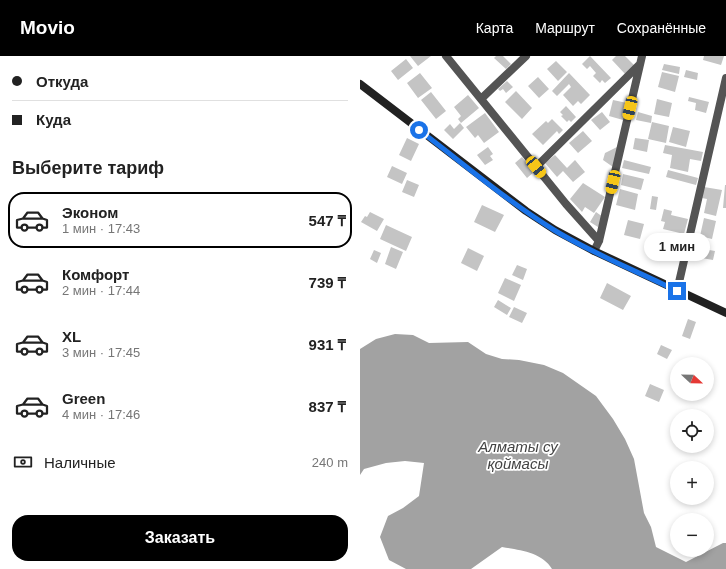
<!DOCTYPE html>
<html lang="ru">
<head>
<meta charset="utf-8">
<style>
	body { margin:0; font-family:Arial,sans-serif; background:#f2f2f2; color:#222; height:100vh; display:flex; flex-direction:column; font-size:15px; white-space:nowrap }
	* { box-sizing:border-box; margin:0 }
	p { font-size:13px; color:#767676 }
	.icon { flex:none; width:22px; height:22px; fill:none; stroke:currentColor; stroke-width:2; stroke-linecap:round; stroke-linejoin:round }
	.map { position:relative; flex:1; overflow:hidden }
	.details { display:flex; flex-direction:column; background:#fff; width:360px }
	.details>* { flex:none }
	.top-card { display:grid; align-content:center; height:88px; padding:0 12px; background:#fff }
	.needle { width:26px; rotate:112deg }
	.controls { position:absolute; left:310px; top:301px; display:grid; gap:8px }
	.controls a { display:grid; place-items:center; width:44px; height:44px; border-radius:50%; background:#fff; box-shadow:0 2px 6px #0003; font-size:20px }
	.end { position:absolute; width:18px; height:18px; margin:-9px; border:5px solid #1a73e8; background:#fff; box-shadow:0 0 0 2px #fff }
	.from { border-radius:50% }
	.bubble { position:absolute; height:28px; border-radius:14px; background:#fff; box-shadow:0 2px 6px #0003; font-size:13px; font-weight:600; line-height:28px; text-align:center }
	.car { position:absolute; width:12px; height:24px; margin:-12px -6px; border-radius:5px; box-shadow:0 0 3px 1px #0007; background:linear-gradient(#f5c518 24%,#345 0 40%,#f5c518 0 76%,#345 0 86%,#f5c518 0) }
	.top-card b { display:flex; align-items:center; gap:14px; height:38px; font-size:15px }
	.top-card b+b { border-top:1px solid #e0e0e0 }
	.top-card i { width:10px; height:10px; background:#222 }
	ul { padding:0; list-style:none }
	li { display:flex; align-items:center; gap:12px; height:56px; margin:0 8px 6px; padding:0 4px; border:2px solid transparent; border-radius:16px }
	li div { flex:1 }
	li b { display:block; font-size:15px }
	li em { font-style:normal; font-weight:600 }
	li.active { border-color:#000 }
	li>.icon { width:36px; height:36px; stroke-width:1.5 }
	h2 { padding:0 12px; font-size:18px; line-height:48px }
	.pay { display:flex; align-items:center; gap:10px; height:44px; padding:0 12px; font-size:15px }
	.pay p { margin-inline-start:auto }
	.button { display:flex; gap:8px; margin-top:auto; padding:8px 12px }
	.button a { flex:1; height:46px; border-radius:16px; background:#000; color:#fff; font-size:16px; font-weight:600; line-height:46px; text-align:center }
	header { display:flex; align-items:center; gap:24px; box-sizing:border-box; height:56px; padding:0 20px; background:#000; color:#fff }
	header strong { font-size:19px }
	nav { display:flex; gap:22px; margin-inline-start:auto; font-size:14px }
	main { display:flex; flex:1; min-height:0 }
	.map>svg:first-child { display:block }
	.water { fill:#a2a2a2 }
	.building { fill:#c4c4c4 }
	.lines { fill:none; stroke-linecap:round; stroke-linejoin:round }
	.street { stroke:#545454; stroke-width:8 }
	.secondary { stroke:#212121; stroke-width:8 }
	.route { stroke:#1a73e8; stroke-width:5 }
	.labels { text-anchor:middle; stroke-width:3.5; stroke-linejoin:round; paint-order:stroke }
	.water-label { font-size:15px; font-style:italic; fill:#434343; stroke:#fff }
</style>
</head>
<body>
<header>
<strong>Movio</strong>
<nav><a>Карта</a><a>Маршрут</a><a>Сохранённые</a></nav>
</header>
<main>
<section class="details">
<div class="top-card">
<b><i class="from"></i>Откуда</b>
<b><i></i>Куда</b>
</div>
<h2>Выберите тариф</h2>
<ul>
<li class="active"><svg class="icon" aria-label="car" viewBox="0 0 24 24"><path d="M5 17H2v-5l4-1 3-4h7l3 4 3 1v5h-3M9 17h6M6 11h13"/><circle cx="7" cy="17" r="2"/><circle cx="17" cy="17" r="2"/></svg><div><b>Эконом</b><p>1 мин · 17:43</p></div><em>547 ₸</em></li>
<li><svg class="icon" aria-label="car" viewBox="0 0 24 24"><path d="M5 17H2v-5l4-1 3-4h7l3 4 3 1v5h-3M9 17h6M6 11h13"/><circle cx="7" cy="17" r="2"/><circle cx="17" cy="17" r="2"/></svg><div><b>Комфорт</b><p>2 мин · 17:44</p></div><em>739 ₸</em></li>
<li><svg class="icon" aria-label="car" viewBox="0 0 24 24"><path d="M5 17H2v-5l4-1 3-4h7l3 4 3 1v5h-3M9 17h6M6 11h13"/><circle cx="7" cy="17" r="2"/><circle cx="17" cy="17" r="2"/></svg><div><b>XL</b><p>3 мин · 17:45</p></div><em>931 ₸</em></li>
<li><svg class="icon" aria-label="car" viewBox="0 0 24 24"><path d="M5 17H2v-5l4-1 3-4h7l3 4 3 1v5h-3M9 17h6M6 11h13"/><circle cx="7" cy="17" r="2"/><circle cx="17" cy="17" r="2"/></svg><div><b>Green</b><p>4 мин · 17:46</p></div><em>837 ₸</em></li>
</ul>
<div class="pay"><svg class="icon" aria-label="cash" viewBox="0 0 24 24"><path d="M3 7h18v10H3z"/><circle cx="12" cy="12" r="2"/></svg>Наличные<p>240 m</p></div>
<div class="button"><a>Заказать</a></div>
</section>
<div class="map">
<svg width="366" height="513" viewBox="0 0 366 513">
	<rect width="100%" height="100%" fill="#fff"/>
	<path class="water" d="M35,278l18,1 16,8 39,-1 18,12 16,5 17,1 25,5 19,8 33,23 17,23 12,20 9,20 10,54 7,14 5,20 30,15 37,-19h3v26h-174c-10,-17 -33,-19 -50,-22l-31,22h-65l-17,-9 -9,-23 8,-21 15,-8 16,-12 5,-33 -19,-2 -19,2 -22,6 -4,6v-126l16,-10z"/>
	<path class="building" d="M50,0h21l-13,10z
		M136,0h7l8,8 -5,5 -12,-11z
		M230,0l21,22 -6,5 -3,-3 -2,3 -7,-7 3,-3 -6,-7 -3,3 -5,-5z
		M256,0h9l10,10 -9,9 -14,-15z
		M344,0h20l-3,9 -18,-5z
		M46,3l7,9 -15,12 -7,-9z
		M196,5l11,11 -9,9 -11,-12z
		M304,8l16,3 -1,7 -17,-4z
		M326,14l12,3 -1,7 -13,-3z
		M302,16l17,4 -4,16 -17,-5z
		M60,17l12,15 -14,10 -11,-15z
		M209,17l21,22 -9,9 -3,-3 -5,5 -10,-11 8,-8 -2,-3 -12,12 -5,-5z
		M178,21l11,12 -10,9 -11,-12z
		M147,25l6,6 -7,6 -3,-4 -3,2 -2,-2z
		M156,35l16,17 -10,11 -17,-17z
		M71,36l15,19 -10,8 -15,-19z
		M108,39l11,13 -18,15 -3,-4 3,-3 -7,-9z
		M329,41l20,5 -3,11 -11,-3 1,-7 -8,-2z
		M297,43l15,4 -3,14 -15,-3z
		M253,44l14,3 -4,17 -14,-4z
		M206,50l10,11 -5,5 -2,-2 -2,2 -6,-6 2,-1 -3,-3z
		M242,56l8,10 -10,8 -9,-10z
		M278,56l14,4 -1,7 -15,-3z
		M125,57l14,19 -15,11 -6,-8 -3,3 -9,-11z
		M192,63l11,11 -4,4 -2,-3 -14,14 -11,-11 14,-13 2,2z
		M292,66l17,4 -3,17 -18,-4z
		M100,67l4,5 -11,11 -9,-9 6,-6 4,5z
		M313,71l17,4 -4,16 -17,-5z
		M223,75l9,10 -14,12 -9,-10z
		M47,82l12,6 -8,17 -12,-6z
		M275,82l14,2 -2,12 -14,-3z
		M305,89l38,7 -2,9 -11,-2 -2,13 -18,-4 2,-13 -9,-2z
		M259,90l-6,21 -10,-7 2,-7z
		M128,91l5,7 -3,2 3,4 -8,5 -8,-10z
		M195,99l12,13 8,-8 10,12 -12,10 -10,-11 -6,6 -12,-14z
		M162,101l12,15 -7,6 -12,-15z
		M264,104l27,7 -2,7 -27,-6z
		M32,110l15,7 -5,11 -15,-7z
		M308,114l30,8 -2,7 -30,-8z
		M263,118l21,5 -3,11 -20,-5z
		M47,124l12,5 -5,12 -12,-5z
		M223,127l22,14 -11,16 -9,-6 -3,5 -12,-13z
		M365,129h1v23h-3z
		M344,131l18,3 -6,26 -12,-3 3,-14 -5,-1z
		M260,133l18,5 -3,16 -19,-5z
		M292,140l6,1 -2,13 -6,-1z
		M122,149l22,10 -9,17 -21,-10z
		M304,153l8,2 -1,4 17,4 -4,15 -21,-5 2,-7 -4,-1z
		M10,156l14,7 -7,12 -16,-9 4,-6 2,1z
		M236,156l7,5 -5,10 -8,-5z
		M344,162l12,3 -4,18 -12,-3z
		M268,164l16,4 -4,15 -16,-4z
		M26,169l26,12 -6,14 -26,-12z
		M31,191l12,5 -7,17 -11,-5z
		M331,191l24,4 -2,9 -23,-4z
		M108,192l16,8 -7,15 -16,-8z
		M14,194l7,3 -4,10 -7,-4z
		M157,209l10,4 -4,11 -11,-5z
		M145,222l16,7 -7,16 -16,-8z
		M247,227l24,13 -8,14 -23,-12z
		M138,244l13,8 -4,7 -13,-8z
		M154,251l13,6 -5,10 -13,-6z
		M328,263l8,3 -6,17 -8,-3z
		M301,289l11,5 -5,9 -10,-5z
		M290,328l14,6 -5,12 -14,-6z"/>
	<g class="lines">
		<path class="street" d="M86,0l120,148 33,37
			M121,43l45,-43
			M176,111l104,-103
			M234,195l5,-10 43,-185
			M317,235l49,-213"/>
		<path class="secondary" d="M0,28l166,127 29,19 39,21 132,62"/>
	</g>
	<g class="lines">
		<path class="route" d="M59,74c45,34 88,71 135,100 39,24 83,41 123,61"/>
	</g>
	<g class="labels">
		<g class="water-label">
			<text x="158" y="396">Алматы су<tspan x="158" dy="17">қоймасы</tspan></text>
		</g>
	</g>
</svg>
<div class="controls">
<a><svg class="needle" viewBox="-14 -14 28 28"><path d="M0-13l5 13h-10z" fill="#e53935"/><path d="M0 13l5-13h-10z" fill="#767676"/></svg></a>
<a><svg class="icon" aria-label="locate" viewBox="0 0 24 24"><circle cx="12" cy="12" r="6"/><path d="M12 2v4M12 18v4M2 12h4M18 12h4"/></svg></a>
<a>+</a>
<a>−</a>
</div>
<i class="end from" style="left:59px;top:74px"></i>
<i class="end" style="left:317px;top:235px"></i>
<div class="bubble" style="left:284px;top:177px;width:66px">1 мин</div>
<i class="car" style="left:270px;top:52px;rotate:193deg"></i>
<i class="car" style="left:176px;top:111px;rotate:141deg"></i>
<i class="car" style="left:253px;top:126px;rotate:193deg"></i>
</div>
</main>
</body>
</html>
